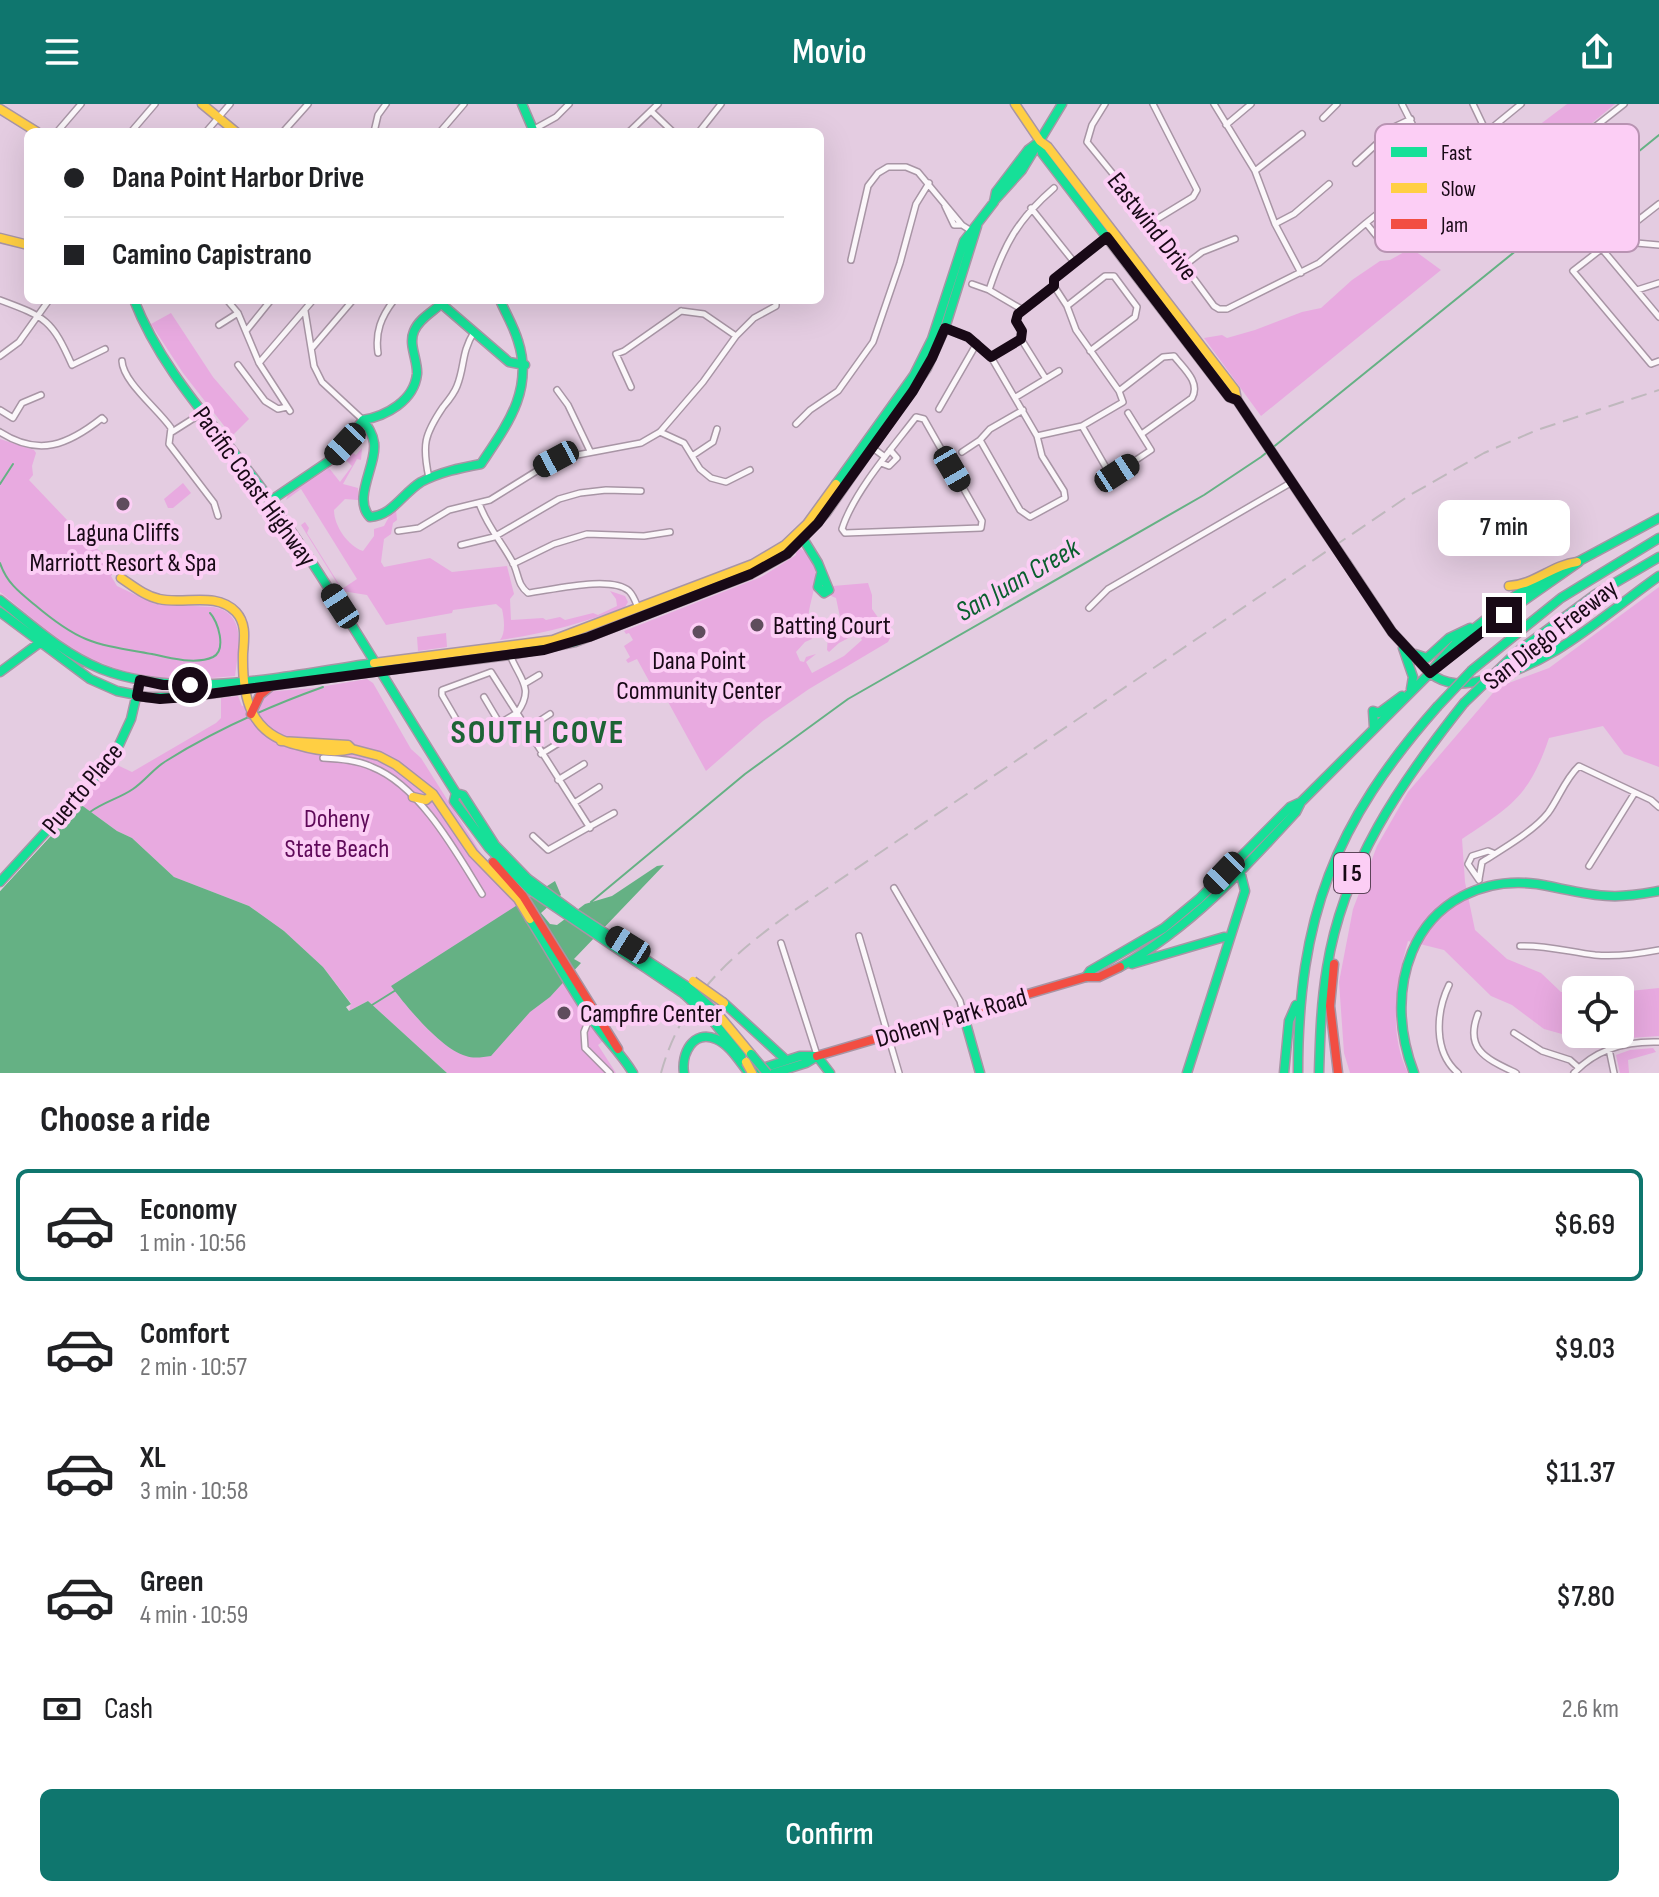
<!DOCTYPE html>
<html lang="en">
<head>
<meta charset="utf-8">
<style>
	body { margin:0; font-family:"Sofia Sans Condensed",sans-serif; background:#f2f2f2; color:#202124; height:100vh; display:flex; flex-direction:column; font-size:30px; white-space:nowrap }
	* { box-sizing:border-box; margin:0 }
	p { font-size:26px; color:#757577 }
	.icon { flex:none; width:44px; height:44px; fill:none; stroke:currentColor; stroke-width:2; stroke-linecap:round; stroke-linejoin:round }
	.map { position:relative; height:969px; overflow:hidden }
	.sheet { display:flex; flex-direction:column; background:#fff; flex:1 }
	.sheet>* { flex:none }
	.top-card { position:absolute; left:24px; top:24px; width:800px; height:176px; border-radius:12px; box-shadow:0 8px 32px #0002; display:grid; align-content:center; height:176px; padding:0 40px; background:#fff }
	.controls { position:absolute; left:1562px; top:872px; display:grid; gap:16px }
	.controls a { display:grid; place-items:center; width:72px; height:72px; border-radius:12px; background:#fff; box-shadow:0 8px 32px #0002; font-size:40px }
	.end { position:absolute; width:36px; height:36px; margin:-18px; border:10px solid #180916; background:#fff; box-shadow:0 0 0 4px #fff }
	.from { border-radius:50% }
	.bubble { position:absolute; height:56px; border-radius:12px; background:#fff; box-shadow:0 8px 32px #0002; font-size:26px; font-weight:600; line-height:56px; text-align:center }
	.car { position:absolute; width:24px; height:48px; margin:-24px -12px; border-radius:10px; box-shadow:0 0 6px 2px #0007; background:linear-gradient(#222 24%,#8ab4d8 0 40%,#222 0 76%,#8ab4d8 0 86%,#222 0) }
	.top-card b { display:flex; align-items:center; gap:28px; height:76px; font-size:30px }
	.top-card b+b { border-top:2px solid #e0e0e0 }
	.top-card i { width:20px; height:20px; background:#202124 }
	ul { padding:0; list-style:none }
	li { display:flex; align-items:center; gap:24px; height:112px; margin:0 16px 12px; padding:0 24px; border:4px solid transparent; border-radius:12px }
	li div { flex:1 }
	li b { display:block; font-size:30px }
	li em { font-style:normal; font-weight:600 }
	li.active { border-color:#0f766e }
	li>.icon { width:72px; height:72px; stroke-width:1.5 }
	h2 { padding:0 40px; font-size:36px; line-height:96px }
	.pay { display:flex; align-items:center; gap:20px; height:88px; padding:0 40px; font-size:30px }
	.pay p { margin-inline-start:auto }
	.action { display:flex; gap:16px; margin-top:auto; padding:16px 40px }
	.action a { flex:1; height:92px; border-radius:12px; background:#0f766e; color:#fff; font-size:32px; font-weight:600; line-height:92px; text-align:center }
	header { display:flex; justify-content:space-between; align-items:center; height:104px; padding:0 40px; background:#0f766e; color:#fff; font-size:36px; font-weight:600 }
	.map>svg:first-child { display:block }
	.green { fill:#e8aae0 }
	.water { fill:#65b184 }
	.pier { fill:#e4cce1 }
	.lines { fill:none; stroke-linecap:round; stroke-linejoin:round }
	.stream { stroke:#65b184; stroke-width:2 }
	.street-casing { stroke:#a895a5; stroke-width:8 }
	.fast-casing { stroke:#a895a5; stroke-width:11 }
	.slow-casing { stroke:#a895a5; stroke-width:11 }
	.jam-casing { stroke:#a895a5; stroke-width:11 }
	.street { stroke:#fbf7fa; stroke-width:5 }
	.fast { stroke:#16e098; stroke-width:8 }
	.slow { stroke:#ffcf43; stroke-width:8 }
	.jam { stroke:#f24e42; stroke-width:8 }
	.rail { stroke:#bfb8bd; stroke-width:2; stroke-dasharray:16 8; stroke-linecap:butt }
	.fast-bridge-casing { stroke:#a895a5; stroke-width:11; stroke-linecap:butt }
	.slow-bridge-casing { stroke:#a895a5; stroke-width:11; stroke-linecap:butt }
	.fast-bridge { stroke:#16e098; stroke-width:8 }
	.slow-bridge { stroke:#ffcf43; stroke-width:8 }
	.route { stroke:#180916; stroke-width:10 }
	.poi-dot { fill:#5f4d5d; stroke:#fccef5; stroke-width:3 }
	.labels { text-anchor:middle; stroke-width:8; stroke-linejoin:round; paint-order:stroke }
	.shield { fill:#fccef5; stroke:#5c4459; stroke-width:2 }
	.shield-label { font-size:24px; font-weight:bold; fill:#180916 }
	.street-label { font-size:26px; fill:#180916; stroke:#fccef5 }
	.poi-label { font-size:26px; fill:#180916; stroke:#fccef5 }
	.park-label { font-size:26px; fill:#5f0a59; stroke:#fccef5 }
	.water-label { font-size:28px; font-style:italic; fill:#0b5f2f; stroke:#fccef5 }
	.district-label { font-size:34px; font-weight:bold; letter-spacing:2px; fill:#1e6336; stroke:#fccef5 }
	.key { fill:#fccef5; stroke:#b893b2; stroke-width:2 }
	.key-label { font-size:22px; fill:#180916 }
</style>
</head>
<body>
<header><svg class="icon" aria-label="menu" viewBox="0 0 24 24"><path d="M4 6h16M4 12h16M4 18h16"/></svg>Movio<svg class="icon" aria-label="share" viewBox="0 0 24 24"><path d="M12 15V3M7 8l5-5 5 5M5 13v7h14v-7"/></svg></header>
<div class="map">
<svg width="1659" height="969" viewBox="0 0 1659 969">
	<rect width="100%" height="100%" fill="#e4cce1"/>
	<path class="green" d="M1567,0h48l-47,39 -62,18 -4,-8z
		M1406,147h9l26,19 -180,146 -57,-78 18,-3 5,3 28,-8 47,-18 19,-4 31,-28 28,-19 10,-1z
		M171,209l42,64 36,42 -17,17 -49,-63 -32,-49z
		M0,335l34,11 2,3 -4,13 1,9 -4,5 58,61 29,23 1,4 -6,8 6,10 38,18 59,3c34,7 24,43 21,69 -57,6 -111,4 -161,-27 -26,-16 -50,-38 -74,-57z
		M362,344l-1,12 -4,-1 -14,25 15,4v12l-13,-1 -11,11c0,16 14,36 29,41l11,-15v-7l10,-3 8,-15 4,-1 1,10 -4,3 -2,11 -7,5 -3,23 3,5 46,-9 22,14 55,-6 7,28 -4,5 1,21 32,-2 3,2 14,-3 5,3 28,-7 5,2 19,-9 -1,-7 -6,-8 15,5 3,6 -3,5c-42,16 -81,27 -125,33 6,-7 4,-22 2,-31l-6,-5 -43,6 -1,3 -66,12 -19,-30 -25,-4 -41,-66 4,-3 4,6 -2,5 35,56 15,-10 -56,-90 -15,11 2,-5 41,-27 11,14 12,-16 -10,-10 6,-6 8,5z
		M183,379l8,10 -18,15h-5l-4,-9z
		M800,444c36,25 -4,60 12,91l-7,3 -9,10 4,9 4,1 2,-5 10,-3 -10,8 6,11 32,-17 18,-16 -4,-7 -19,10 -10,9 -2,-2 1,-15h8l6,-8 -6,-29 -5,-2 2,-4 -3,-3 3,-3 35,-3 4,12v14l19,27 -3,6 -79,47 -46,32 -57,50 -45,-82 -6,3 -18,-33 -9,4 -2,-3 4,-3 -6,-11 9,-6 -4,-7 -3,1 -2,-3 137,-54 32,-20 3,-2 -1,-6z
		M1659,483v180l-35,-13 -21,-28 -54,12c-20,59 -38,68 -87,101l3,43 10,48 32,29 34,14 20,19h15v41l-14,1 -18,-5 -32,-24 -21,-9 -47,-46 -36,-9c-12,43 -20,91 0,132h-58l-6,-20 -5,-71 14,-73 24,-63 31,-54 90,-105 51,-19z
		M446,529l1,14 -29,4 -1,-14z
		M367,575l6,4 38,66 10,9 68,108 30,30 88,142 -9,7 18,28h-169l-79,-72 -19,10 2,-8 -28,-36 -39,-36 -35,-25 -75,-29 -42,-39 -15,-7 -37,-27 35,-40 17,8 84,-49 5,-5v-20l17,-2 4,10 15,-3 8,-11 49,-4z
		M1659,884v48l-45,3 -3,-5h9v-42z
		M1653,944l3,4 -28,8 1,13h-9l-4,-18 14,-5z"/>
	<path class="water" d="M80,700l37,27 15,7 42,39 75,29 35,25 39,36 28,37 -5,3 3,4 19,-10 79,72h-447v-182z
		M664,761l-90,94 7,4 -31,34 -20,15 -39,44c-8,1 -17,3 -25,0 -25,-7 -60,-50 -75,-70l164,-105 6,14 -20,18 9,11 7,1 28,-21 27,-8 45,-30z"/>
	<path class="pier" d="M79,696l4,1 -83,90v-6z"/>
	<g class="lines">
		<path class="stream" d="M0,380l13,-20
			M0,459c7,20 19,29 35,42 46,39 60,39 117,49 17,4 44,11 61,3 14,-7 5,-36 -3,-44
			M90,708c14,-10 30,-14 43,-23 12,-8 21,-21 33,-28 48,-30 104,-55 157,-74
			M591,798l154,-128 103,-75 356,-204 57,-38 398,-322
			M372,901l24,-15"/>
		<g class="street-casing">
			<path id="street" d="M1105,0l-13,21 -5,17 65,80 62,84 5,3h8l92,-46 47,-40 60,-48 7,-10 -31,-61
				M1214,0l41,67 20,53 26,49
				M1473,0l30,63 65,-19 56,-44
				M651,7l22,21
				M1323,14l14,-14
				M1226,21l25,-21
				M1488,27l33,-27
				M57,28l24,-28
				M131,28l24,-28
				M206,28l24,-28
				M283,28l25,-28
				M374,28l4,-17 8,-11
				M440,28l24,-28
				M529,28l27,-15 13,-13
				M629,28l29,-28
				M699,28l22,-28
				M1356,59l40,-37 15,-7
				M1255,67l47,-37
				M1659,100l-86,67 78,93 8,-3
				M945,102l9,19h8l11,7
				M1031,104l43,54
				M1152,118l41,-25 4,-7 -44,-86
				M1366,119l17,21
				M1275,120l19,-10 35,-30
				M1614,137l45,4
				M1602,145l57,68
				M851,156l17,-74 10,-13 10,-6h18l12,5 44,53
				M1185,161l17,-13 33,-13
				M972,180l17,6 34,20
				M1054,182v-7l53,-42
				M989,186c15,-45 28,-70 65,-102
				M1637,186l22,-7
				M0,196c46,17 52,20 72,65l33,-16
				M227,196l11,13 21,50 31,48
				M1067,202l38,-30h9l23,31 -2,10 -45,34
				M305,207l9,55 8,16 41,38
				M681,207l23,3 32,22
				M219,221l19,-12
				M937,223l8,1 23,9 23,20 46,79 5,20 22,35 1,7 -35,19 -10,-7 -40,-70
				M246,227l25,-31
				M312,244l41,-48
				M378,249c-3,-21 3,-36 16,-53
				M0,252l19,-14 30,-42
				M991,253l30,-18
				M122,257c1,21 36,48 49,67l-2,16 45,59 4,13
				M259,259l54,-63
				M238,261l27,36 13,8 9,-2
				M1046,275l-25,-40 1,-8 -6,-10 2,-7 36,-28
				M631,283l-15,-33 8,-3 57,-40
				M557,286l11,15 22,46
				M1119,287l44,-34 11,-1c9,12 27,26 18,42l-49,35
				M1016,293l43,-26
				M939,305l38,-66
				M0,306l13,8 9,-15 19,-8
				M916,313l8,2 58,102 -1,7 -136,5 -3,-4c11,-36 51,-82 74,-112z
				M796,320l14,-14 28,-19 35,-49 27,-79 16,-59 13,-21
				M1082,322l26,45 7,3 36,-24 -23,-37
				M0,328c39,25 68,13 102,-14l2,2
				M172,328l30,-19
				M660,328l24,11 16,26 11,9 15,4 24,-12
				M1037,332l45,-10 41,-24 -4,-11 -43,-61 -9,-24 -13,-20
				M870,342l15,11
				M962,348l18,-12 10,-11 33,-19
				M692,352l21,-14 4,-13
				M881,359l8,3 8,-8 -7,-8
				M429,374c-7,-33 -5,-43 14,-71 5,-6 11,-13 14,-21 8,-20 4,-33 17,-54
				M479,399c8,24 24,40 35,62 5,12 4,20 14,28 24,-3 83,-18 101,-2 5,5 7,12 9,17
				M398,427l21,-3 30,-18 41,-10 66,-41 85,-16 19,-11 43,-50 33,-46 18,-18 22,-12v-6
				M461,441l33,-8 65,-38 21,-6 26,-3 35,1
				M513,460l41,-20 33,-10 57,2 26,-4
				M1089,504l19,-19 184,-107
				M510,551c10,25 25,33 7,58l73,115
				M491,568l26,41 -45,27 -5,-2 -25,-43v-5z
				M524,580l15,-9
				M484,593l16,27
				M527,625l23,-15
				M541,650l29,-18
				M323,654c17,1 34,2 49,9 48,19 84,85 110,127
				M558,676l26,-16
				M574,699l25,-16
				M533,732l15,14 66,-37
				M1589,762l45,-72
				M1479,775l3,-17c19,-12 52,-31 66,-49 11,-15 17,-34 31,-47l72,34 8,7
				M1479,776l-11,-16 4,-8 16,-5 5,2
				M894,784l66,113 3,12
				M859,832l40,137
				M781,839l36,112
				M1520,842c26,-1 50,6 75,9 21,2 43,-1 64,-5
				M1449,881c-13,27 -16,67 9,88
				M1478,910c-14,36 9,45 38,59
				M590,913l-6,15 1,16 25,25
				M1514,929l28,18 28,9 9,8
				M1609,945l5,24
				M1574,969c23,-25 53,-32 85,-31"/>
		</g>
		<g class="fast-casing">
			<path id="fast" d="M522,0l12,28
				M1040,37l2,12 187,244 8,3 82,123
				M994,97l28,-31 40,-66
				M134,196c30,77 90,134 136,200 66,95 124,195 186,293l7,2 32,50 33,34 45,33 115,75
				M437,196l72,62 16,3
				M363,316c5,7 10,14 11,23 3,22 -22,56 -4,74 22,-1 33,-24 51,-35 19,-10 39,-14 60,-18 26,-39 53,-74 37,-123 -4,-14 -12,-27 -18,-41
				M836,380l78,-109 18,-36 32,-98 30,-39 2,-10 32,-42 12,-9
				M270,397l62,-42 31,-39c23,-4 51,-19 54,-46 1,-14 -9,-29 -3,-43 5,-12 18,-19 27,-27
				M802,433l16,26 11,27 -5,3 -6,-6 3,-13
				M1347,460l45,68 38,41
				M0,496c32,25 63,54 101,69 82,32 189,6 273,-6
				M0,508l90,67 27,12 30,6h39l193,-26
				M1403,544l10,29 -2,12
				M1517,548l79,-58 63,-37
				M1415,550l12,4 22,-20 21,-10
				M1472,566l89,-72 98,-60
				M379,567l131,-16 65,-13 176,-68 36,-20 39,-41 101,-145 18,-40 32,-102
				M1431,567l25,-28 60,-48 143,-77
				M0,568l42,-31
				M1430,569c16,13 34,12 53,7 71,-15 119,-64 176,-104
				M1374,623l-1,-16 6,2 23,-17
				M456,689l-2,8 35,47 41,42 154,104
				M0,778l113,-124 18,-39 9,-39
				M530,815c21,33 40,68 62,100 13,20 29,34 41,54
				M1132,860l92,-27 6,1
				M1120,863c70,-39 122,-96 176,-155l5,-10
				M1086,873l4,-6 74,-43 35,-29 91,-92 11,-5 129,-129 52,-43 97,-68
				M724,899l62,57
				M963,909l17,60
				M712,916l29,36
				M817,952l13,17
				M760,965l40,-13h17
				M684,969c-3,-19 9,-44 32,-34 14,6 23,22 32,33
				M774,969l32,-10 10,-6
				M1187,969l58,-182 -5,-20
				M1284,969l5,-52 7,-16
				M1298,969c0,-156 36,-249 139,-366
				M1319,969c1,-35 2,-70 8,-105 16,-102 74,-186 137,-265
				M1414,969c-15,-39 -18,-82 -2,-121 21,-51 71,-75 125,-68 24,4 48,11 73,12 17,1 32,-2 49,-5"/>
		</g>
		<g class="slow-casing">
			<path id="slow" d="M202,0l34,28
				M1015,0l25,37 8,6 187,243 2,10
				M0,5l37,23
				M0,134l28,7
				M121,474c12,8 24,18 38,21 25,6 57,-8 77,13 11,12 8,27 7,42 -1,44 7,80 54,91 17,5 37,9 55,4
				M1509,482c25,-1 43,-21 68,-24
				M374,559l179,-23 200,-76 32,-19 22,-21 29,-40
				M281,637l67,4 4,4 27,7 17,9 37,29 40,59 45,46 12,20
				M413,693l13,3 7,-6
				M717,909l34,41"/>
		</g>
		<g class="jam-casing">
			<path id="jam" d="M251,610l9,-19 11,-9
				M493,758l30,34 95,153
				M1334,860l-4,42 8,67
				M817,952l269,-79h13l21,-10"/>
		</g>
		<use href="#street" class="street"/>
		<use href="#fast" class="fast"/>
		<use href="#slow" class="slow"/>
		<use href="#jam" class="jam"/>
		<path class="rail" d="M661,969c20,-73 66,-114 125,-157l624,-421 74,-42 53,-23 122,-40"/>
		<g class="fast-bridge-casing">
			<path id="fast-bridge" d="M1319,419l28,41
				M1464,599l53,-51
				M1437,603l35,-37
				M688,883l29,26
				M684,890l28,26
				M751,950l16,19"/>
		</g>
		<g class="slow-bridge-casing">
			<path id="slow-bridge" d="M693,877l31,22
				M746,958l6,11"/>
		</g>
		<use href="#fast-bridge" class="fast-bridge"/>
		<use href="#slow-bridge" class="slow-bridge"/>
	</g>
	<g class="lines">
		<path class="route" d="M190,581h-27l-23,-5 -3,16 23,3 26,-2 358,-47 45,-13 162,-63 36,-20 31,-31 95,-132 19,-33 13,-30 23,9 23,20 30,-18 1,-8 -6,-10 2,-7 36,-28v-7l53,-42 122,160 8,3 155,232 38,41 74,-58"/>
	</g>
	<g class="poi-dot">
		<circle cx="123" cy="400" r="8"/>
		<circle cx="757" cy="521" r="8"/>
		<circle cx="699" cy="528" r="8"/>
		<circle cx="564" cy="909" r="8"/>
	</g>
	<g class="labels">
		<rect class="shield" x="1334" y="749" width="36" height="40" rx="6"/>
		<g class="shield-label">
			<text x="1352" y="777">I 5</text>
		</g>
		<g class="street-label">
			<text transform="translate(1153 122) rotate(52)" y="9">Eastwind Drive</text>
			<text transform="translate(255 382) rotate(54)" y="9">Pacific Coast Highway</text>
			<text transform="translate(1550 530) rotate(-38)" y="9">San Diego Freeway</text>
			<text transform="translate(82 684) rotate(-50)" y="9">Puerto Place</text>
			<text transform="translate(951 913) rotate(-16)" y="9">Doheny Park Road</text>
		</g>
		<g class="poi-label">
			<text x="123" y="437">Laguna Cliffs<tspan x="123" dy="30">Marriott Resort &amp; Spa</tspan></text>
			<text x="773" y="530" text-anchor="start">Batting Court</text>
			<text x="699" y="565">Dana Point<tspan x="699" dy="30">Community Center</tspan></text>
			<text x="580" y="918" text-anchor="start">Campfire Center</text>
		</g>
		<g class="park-label">
			<text x="337" y="723">Doheny<tspan x="337" dy="30">State Beach</tspan></text>
		</g>
		<g class="water-label">
			<text transform="translate(1017 475) rotate(-30)" y="10">San Juan Creek</text>
		</g>
		<g class="district-label">
			<text x="538" y="639">SOUTH COVE</text>
		</g>
	</g>
	<rect x="1375" y="20" width="264" height="128" rx="12" class="key"/>
	<rect x="1391" y="43" width="36" height="10" fill="#16e098"/>
	<rect x="1391" y="79" width="36" height="10" fill="#ffcf43"/>
	<rect x="1391" y="115" width="36" height="10" fill="#f24e42"/>
	<g class="key-label">
		<text x="1441" y="56">Fast</text>
		<text x="1441" y="92">Slow</text>
		<text x="1441" y="128">Jam</text>
	</g>
</svg>
<div class="controls">
<a><svg class="icon" aria-label="locate" viewBox="0 0 24 24"><circle cx="12" cy="12" r="6"/><path d="M12 2v4M12 18v4M2 12h4M18 12h4"/></svg></a>
</div>
<i class="end from" style="left:190px;top:581px"></i>
<i class="end" style="left:1504px;top:511px"></i>
<div class="bubble" style="left:1438px;top:396px;width:132px">7 min</div>
<i class="car" style="left:345px;top:340px;rotate:223deg"></i>
<i class="car" style="left:556px;top:355px;rotate:242deg"></i>
<i class="car" style="left:952px;top:365px;rotate:150deg"></i>
<i class="car" style="left:1117px;top:369px;rotate:57deg"></i>
<i class="car" style="left:340px;top:502px;rotate:327deg"></i>
<i class="car" style="left:1224px;top:769px;rotate:224deg"></i>
<i class="car" style="left:628px;top:841px;rotate:302deg"></i>
<div class="top-card">
<b><i class="from"></i>Dana Point Harbor Drive</b>
<b><i></i>Camino Capistrano</b>
</div>
</div>
<section class="sheet">
<h2>Choose a ride</h2>
<ul>
<li class="active"><svg class="icon" aria-label="car" viewBox="0 0 24 24"><path d="M5 17H2v-5l4-1 3-4h7l3 4 3 1v5h-3M9 17h6M6 11h13"/><circle cx="7" cy="17" r="2"/><circle cx="17" cy="17" r="2"/></svg><div><b>Economy</b><p>1 min · 10:56</p></div><em>$6.69</em></li>
<li><svg class="icon" aria-label="car" viewBox="0 0 24 24"><path d="M5 17H2v-5l4-1 3-4h7l3 4 3 1v5h-3M9 17h6M6 11h13"/><circle cx="7" cy="17" r="2"/><circle cx="17" cy="17" r="2"/></svg><div><b>Comfort</b><p>2 min · 10:57</p></div><em>$9.03</em></li>
<li><svg class="icon" aria-label="car" viewBox="0 0 24 24"><path d="M5 17H2v-5l4-1 3-4h7l3 4 3 1v5h-3M9 17h6M6 11h13"/><circle cx="7" cy="17" r="2"/><circle cx="17" cy="17" r="2"/></svg><div><b>XL</b><p>3 min · 10:58</p></div><em>$11.37</em></li>
<li><svg class="icon" aria-label="car" viewBox="0 0 24 24"><path d="M5 17H2v-5l4-1 3-4h7l3 4 3 1v5h-3M9 17h6M6 11h13"/><circle cx="7" cy="17" r="2"/><circle cx="17" cy="17" r="2"/></svg><div><b>Green</b><p>4 min · 10:59</p></div><em>$7.80</em></li>
</ul>
<div class="pay"><svg class="icon" aria-label="cash" viewBox="0 0 24 24"><path d="M3 7h18v10H3z"/><circle cx="12" cy="12" r="2"/></svg>Cash<p>2.6 km</p></div>
<div class="action"><a>Confirm</a></div>
</section>
</body>
</html>
